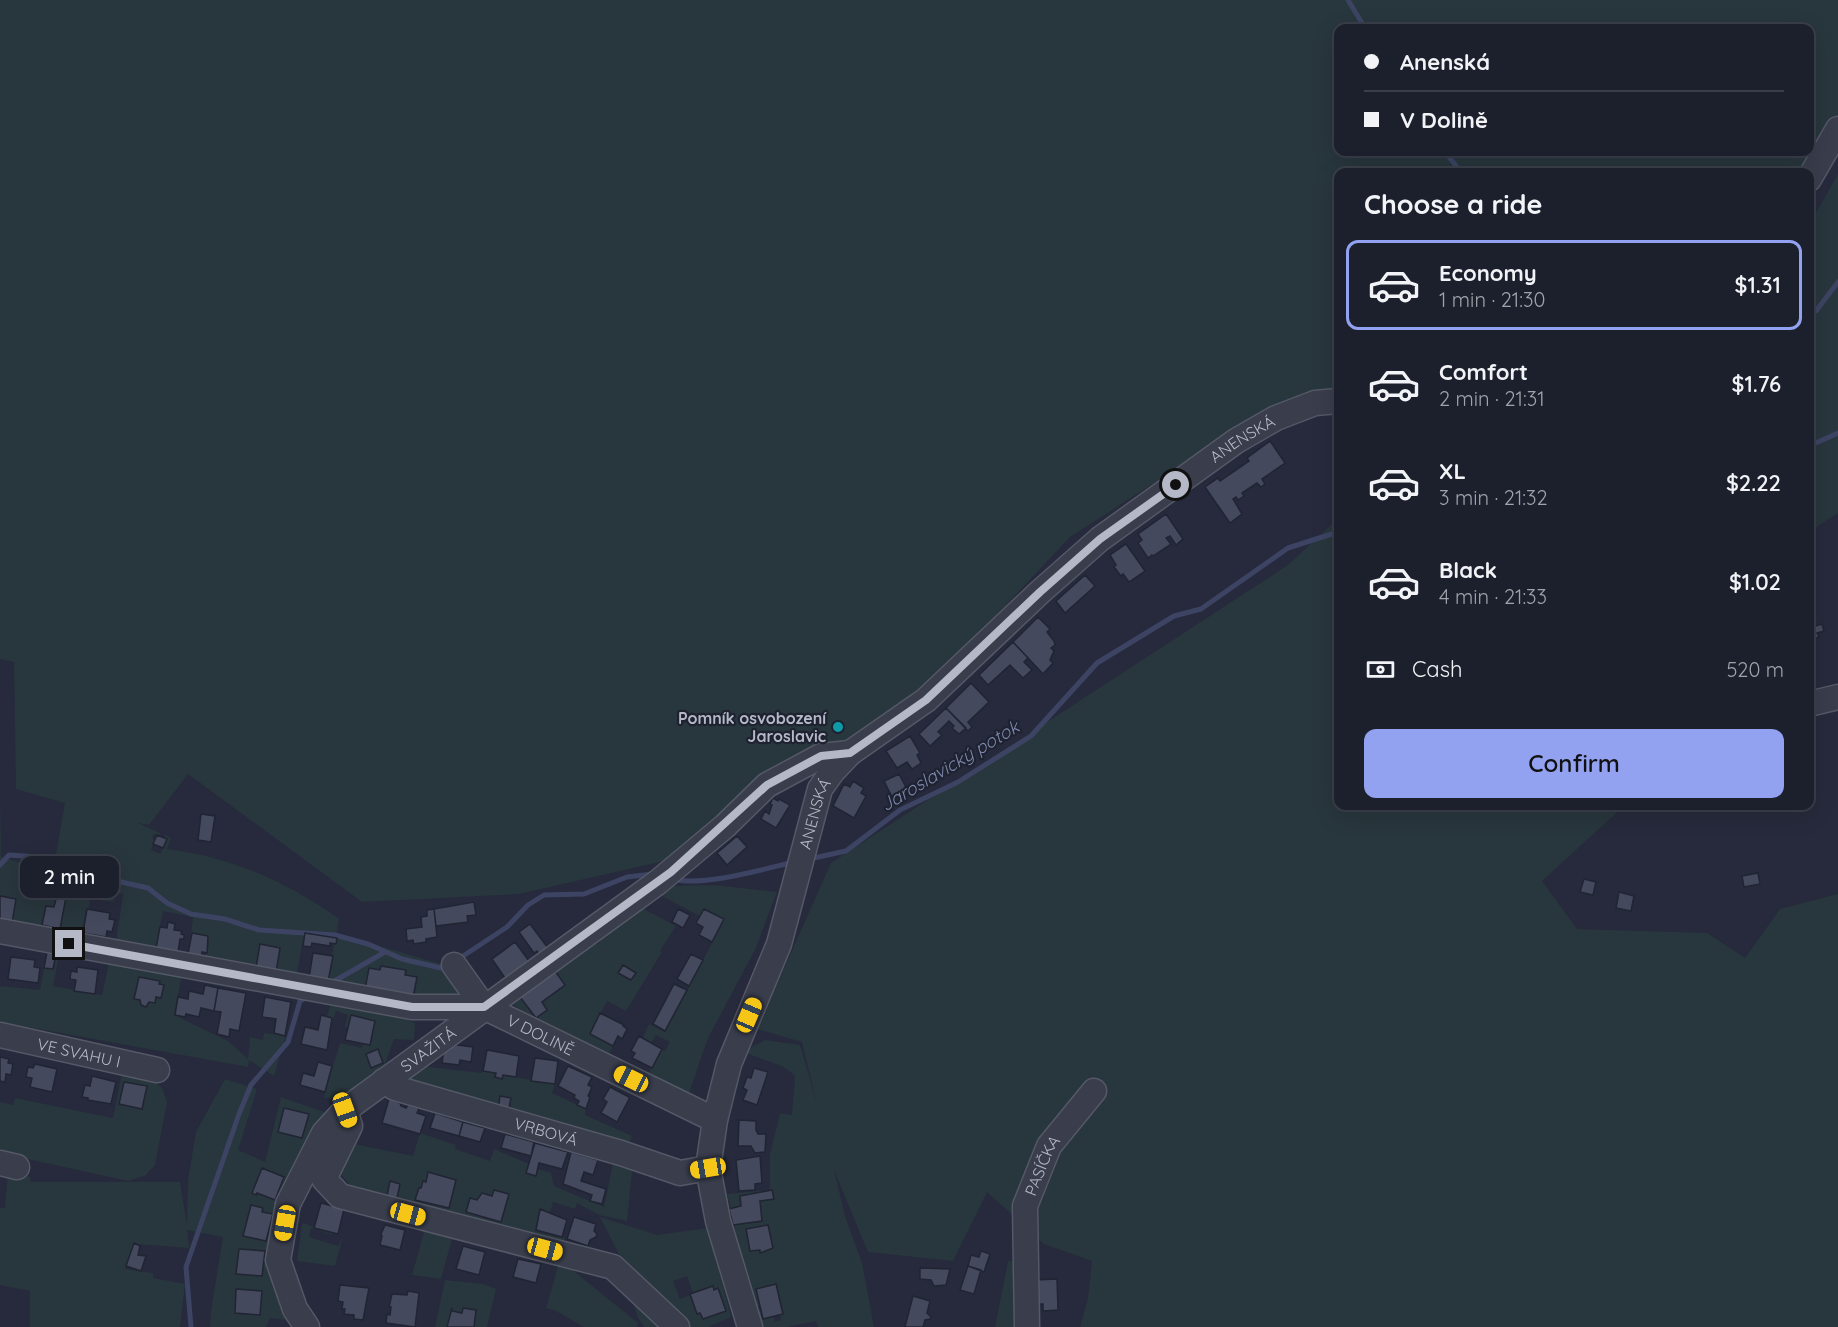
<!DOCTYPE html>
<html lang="en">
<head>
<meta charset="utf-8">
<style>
	body { margin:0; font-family:Quicksand,sans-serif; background:#252835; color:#f1f3f6; height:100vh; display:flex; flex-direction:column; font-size:22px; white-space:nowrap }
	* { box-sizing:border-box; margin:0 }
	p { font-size:20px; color:#a0a3aa }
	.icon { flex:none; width:33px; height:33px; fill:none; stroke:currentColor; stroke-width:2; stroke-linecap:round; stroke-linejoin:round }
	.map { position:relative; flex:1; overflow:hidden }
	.panel { position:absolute; left:1334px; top:168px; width:480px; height:642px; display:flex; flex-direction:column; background:#1c202d; border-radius:12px; box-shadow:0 6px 24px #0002,0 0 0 2px #3a3e49 }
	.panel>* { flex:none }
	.top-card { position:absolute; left:1334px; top:24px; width:480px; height:132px; border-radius:12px; box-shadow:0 6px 24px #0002,0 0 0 2px #3a3e49; display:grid; align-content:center; height:132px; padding:0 30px; background:#1c202d }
	.end { position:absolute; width:27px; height:27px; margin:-14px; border:8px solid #b5b8c7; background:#111; box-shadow:0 0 0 3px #111 }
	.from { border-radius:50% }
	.bubble { position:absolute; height:42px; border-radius:12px; background:#1c202d; box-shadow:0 6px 24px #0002,0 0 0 2px #3a3e49; font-size:20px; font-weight:600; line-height:42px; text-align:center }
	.car { position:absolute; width:18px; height:36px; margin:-18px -9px; border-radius:8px; box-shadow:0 0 4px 2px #0007; background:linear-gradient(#f5c518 24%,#345 0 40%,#f5c518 0 76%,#345 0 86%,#f5c518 0) }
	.top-card b { display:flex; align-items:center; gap:21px; height:57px; font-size:22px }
	.top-card b+b { border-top:2px solid #3a3e49 }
	.top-card i { width:15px; height:15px; background:#f1f3f6 }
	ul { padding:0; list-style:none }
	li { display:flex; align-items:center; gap:18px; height:90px; margin:0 12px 9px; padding:0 18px; border:3px solid transparent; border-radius:12px }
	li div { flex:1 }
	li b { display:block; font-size:22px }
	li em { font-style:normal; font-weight:600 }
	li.active { border-color:#92a1f0 }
	li>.icon { width:54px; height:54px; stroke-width:1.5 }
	h2 { padding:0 30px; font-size:27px; line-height:72px }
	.pay { display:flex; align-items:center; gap:15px; height:66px; padding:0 30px; font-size:22px }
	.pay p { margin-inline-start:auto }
	.cta { display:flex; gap:12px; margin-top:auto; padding:12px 30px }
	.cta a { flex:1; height:69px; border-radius:12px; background:#92a1f0; color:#111; font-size:24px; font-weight:600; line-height:69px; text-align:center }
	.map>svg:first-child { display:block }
	.green { fill:#28363d; fill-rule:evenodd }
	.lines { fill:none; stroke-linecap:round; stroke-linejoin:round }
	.stream { stroke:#3d4463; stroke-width:5 }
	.building { fill:#45495d; stroke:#202433; stroke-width:1.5 }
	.minor-casing { stroke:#545867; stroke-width:27 }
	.minor { stroke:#393d4c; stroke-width:24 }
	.route { stroke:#b5b8c7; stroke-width:8 }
	.culture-dot { fill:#0f9aa8; stroke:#1e2231; stroke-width:2 }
	.labels { text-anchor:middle; stroke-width:4.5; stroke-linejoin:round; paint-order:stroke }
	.street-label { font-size:16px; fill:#b5b8c7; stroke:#1e2231 }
	.poi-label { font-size:16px; font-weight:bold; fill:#b5b8c7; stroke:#1e2231; text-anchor:end }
	.water-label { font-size:18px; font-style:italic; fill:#7f88ac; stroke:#1e2231 }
</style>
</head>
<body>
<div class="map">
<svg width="1838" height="1327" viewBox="0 0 1838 1327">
	<rect width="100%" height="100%" fill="#262a3c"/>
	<path class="green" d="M0,0h1838v115l-29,61v-4h-471v222l-41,2 -104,62 -123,79 -156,166 -237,155 -158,36 -157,8 -174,-128 -39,51 -11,-2 22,10 -1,2 -5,-1 -2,4 3,2 -4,10 9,4 7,-15 -3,-1 1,-3 6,3 -4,11c64,8 121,33 172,70l-3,19 23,2 85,25 21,35 -39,6 -98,-25 7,-43 -31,-4 -9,50 -180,-36 8,-54 -7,-2 -2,10 -24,-3 -1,10h-3l-6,33 -80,-15v-142l1,72 22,6 31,2 11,-62 -49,-14 -2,-127 -14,-3zM1338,28h471v124h-471zM163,911l30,6 -3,25 16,3 1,-3h2l-3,13h-4l-1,2 -45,-10z
		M1838,174v339l-29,19v-307z
		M1338,518v288h286l-82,75 35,48 130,4 38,25 35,-49 58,-15v433h-758l8,-29 4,-37 -48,-17 -57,-52 -34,69 -85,-9 -34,-82 11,46 17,47 12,64h-56l-2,-6 -29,6h-26l-5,-16 5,-1 2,9 10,-3 2,6 6,-2 -1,-6 3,-1 -6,-29 -20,5 3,17 -5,2 -14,-45 -7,-38 28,-4 -2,-20 13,-2 -1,-8 -32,5 1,10 -10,3 -4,-15 43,-4v-36l10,-41 12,2 3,-39 -11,-9 -41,-15 22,-12 35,5 16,55 -14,-58 -45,-13 74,-166 457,-298z
		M714,885l63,7 -22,58 -47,88 -21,61 -42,-18 16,-32 4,2 5,-9 -14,-7 -5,9 -9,-5 7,-15 16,8 59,-112 -19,-11 -5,7 -42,-22 14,-8z
		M638,906l38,20 -16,25 2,1 -36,59 -19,-10 -17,33 23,12 -7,14 -50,-28 -49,-31 84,-61 7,4 10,-13z
		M60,950l-7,36 49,9 8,-37 72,15 -8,42 54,26 20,18 2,-22 13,3 1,-7 22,3 -12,40 -25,-16 -1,7 -248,-45v-36l40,4 4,-22 10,1 2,-15 -9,-2z
		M331,1004l72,14 12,5 -1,17 -20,-1c-4,10 -8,27 -15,34 -11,11 -40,27 -55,25l1,-6 15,-49 22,5 1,-4 7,1 5,-24 -24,-6 -3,12h-3l-4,12 7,-24 -12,-4 -5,15 1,-8 -5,-2z
		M419,1062l11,5 52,6 1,-2 13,2 -1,4 7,2 1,-4 52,9 -3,9 34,16 -1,6 47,21 -4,11 -224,-65z
		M122,1073l31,7 9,8 5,14 -12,63 -9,10 -18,6 -128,-28v-51l13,3 2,-7 98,20z
		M225,1079l32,10 -19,61 27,12 16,-65 49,17 -49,92 14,115 -25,-3 -4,9h-56l1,-16 12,-74 -36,-7 2,18 -55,-4 -9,25 28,4v5l32,6 -5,43h-150v-36l-30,-6v-77h5l3,-37 22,6v5h150l7,43 1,-46 8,-47z
		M420,1133l36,12 -1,4 35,12 4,-12 35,15 -3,9 9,3 3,-7 13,4 3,13 50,21 9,-44 19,8 -5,50 -28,-6 -22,-12 -2,6 -22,-7 -4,14 -10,-3 -4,18 30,7 -2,7 -210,-56 -14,-17 10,-29 64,13z
		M600,1217l57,18 51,-7 23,89 -23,10h-64l-7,-11 -13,-52zM687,1276l6,17 19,-7 2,4 4,-1 8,22 -23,8 -3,-6h-3l-7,-18 -10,4 -7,-18z
		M302,1223l32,10 -1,2 -22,-7 -2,9 29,9 5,-10 -8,30 -38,-5z
		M426,1225l28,7 -13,47 -29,-4z
		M560,1260l78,63 -1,4h-53l-28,-16 -10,-3z
		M1008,1261l10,1 2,65h-25z
		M445,1280l38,4 13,5 -9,38h-52z"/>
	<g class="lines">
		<path class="stream" d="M1348,0l17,28
			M1445,152l16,20
			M1809,314l7,-3 22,-29
			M1809,446l29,-13
			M809,859l37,-8 54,-41 58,-28 73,-46 66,-73 77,-47 27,-7 87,-61 50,-16
			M0,865l9,-10 44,3 24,14 71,16 19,15 24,11 34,5 34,11 76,5 33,9 34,15 39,9 8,-4
			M673,879c29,8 91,-10 121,-17
			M457,960l50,-33 21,-22 16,-10 40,-1 43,-17 26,-3
			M331,983l54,-31
			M191,1327l-5,-60 53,-153 12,-29 37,-43 12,-41 7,-4"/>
	</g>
	<path class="building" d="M1270,441l15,22 -23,16 3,5 -4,3 -4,-4 -15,10 2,3 -6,4 -2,-3 -3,2 9,15 -12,9 -25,-36 13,-9 2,3 29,-20 -2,-3z
		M1166,514l17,25 -7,6 -6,-9 -4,2 5,6 -18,12 -1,-1 -4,3 -10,-15 4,-3 -4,-6z
		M1126,544l19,27 -16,11 -6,-8 -2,2 -7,-9 2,-2 -6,-10z
		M1085,575l10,11 -30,27 -9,-12z
		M1038,617l12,12 -3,3 7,9 1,4 -4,3 3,3 -4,9 3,3 -10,11 -30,-32z
		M1822,624l2,7 -7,2 2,4 -10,3v-12z
		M1013,642l15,16 -4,4 8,8 -9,8 -13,-13 -22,20 -9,-10z
		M971,683l18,19 -21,20 4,5 -4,4 -22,-23z
		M946,708l20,20 -7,6 -7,-6 2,-2 -5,-5 -11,11 4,3 -12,11 -11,-12z
		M910,736l10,17 -3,2 4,8 -9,6 -5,-7 -10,6 -11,-17z
		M899,774l9,17 -15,8 -9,-18z
		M853,781l11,7 -3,5 5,3 -12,22 -21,-12 11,-22 6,3z
		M773,798l5,3 1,-2 11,6 -14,23 -15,-9 4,-8 4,3 3,-9 -2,-1z
		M201,814l14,2 -4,26 -13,-2z
		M157,835l10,4 -4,9 -10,-4z
		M737,836l10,11 -20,18 -10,-12z
		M1758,873l2,11 -16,3 -2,-11z
		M1584,879l12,3 -3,13 -13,-3z
		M1619,892l15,4 -3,15 -15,-3z
		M57,895l9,2 -6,32 -18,-4 4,-19 8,1z
		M0,896l16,3 -4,24 -12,-2z
		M474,902l2,13 -9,1 1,6 -32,4 -2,-17z
		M87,909l23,4 -1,6 6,1 -3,12 -5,-1 -1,6 -23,-4z
		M434,909l3,28 -11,2v3l-12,2 -1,-4 -6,1 -1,-12 16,-2 -1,-10 6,-1v-6z
		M678,909l12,6 -7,13 -11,-6z
		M704,909l20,10 -12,23 -13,-7 4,-8 -7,-4z
		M168,922l7,2 -1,6 8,1 -1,3 3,1v4h-4l-2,13 -22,-4 4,-21 7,1z
		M530,924l18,24 -9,6 -2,-3 -3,2 -15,-21z
		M192,933l16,3 -1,17 -5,-1 -1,5 -13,-3z
		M305,933l32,5 -1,6 -6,-1v3l-18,-3 -1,4 -8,-1z
		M515,942l14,19 -24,17 -13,-19z
		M260,944l20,4 -4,24 -20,-4z
		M47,952l9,2 -3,15 -9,-1z
		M313,953l20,3 -5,26 -19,-4z
		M691,954l12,6 -14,26 -12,-7z
		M11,957l24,3 -1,7 6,1 -2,15 -30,-4z
		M623,965l13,8 -5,7 -13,-7z
		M381,966l25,4 -1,5 12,2 -4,21 -48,-9 4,-21 11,2z
		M77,967l21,3 -3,24 -21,-3 2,-11 -6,-1 1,-8 6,1z
		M555,971l10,14 -23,17 5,8 -11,8 -16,-21z
		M139,977l21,4 -1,3 5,1 -3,13 -5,-1 -1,6 -6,-1 -3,5 -5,-2 -1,-5 -6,-1z
		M674,984l13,6 -22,41 -12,-7z
		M205,985l13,3 -4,23 -13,-3 -2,9 -13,-3 -1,3 -10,-2 3,-18 10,2 1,-8 14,3z
		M218,988l28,5 -7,38 -9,-2 -1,8 -12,-3 4,-22 -7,-1z
		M265,997l26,5 -6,34 -11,-3 2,-14 -14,-2z
		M600,1013l24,12 -1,1 4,3 -5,10 -4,-3 -5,10 -23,-12z
		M321,1015l11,3 -5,32 -26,-6 4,-17 13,3z
		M351,1015l24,6 -5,24 -25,-5z
		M639,1036l23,13 -10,19 -20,-10 3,-5 -4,-2z
		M450,1044l23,3 -2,15 -11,-2 -1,5 -17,-2 2,-14 5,1z
		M378,1049l5,14 -12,5 -5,-14z
		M487,1050l32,6 -3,21 -13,-2 -1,4 -7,-2 1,-4 -13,-2z
		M0,1057l9,2 -1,4 5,1 -2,11 -5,-1 -1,8 -5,-1z
		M535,1058l23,3 -3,23 -24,-3z
		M318,1062l14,4 -7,26 -25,-7 3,-12 11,3z
		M35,1064l22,5 -5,23 -22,-5 2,-9 -6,-1 2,-10 5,1z
		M568,1066l24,11 -4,8 4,2 -4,9 2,1 -4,12 -9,-4 2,-4 -5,-3 1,-3 -17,-9z
		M754,1068l14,4 -11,33 -14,-5 4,-10 -4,-2 4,-11 4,1z
		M92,1076l24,6 -5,22 -23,-4v-2l-6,-1 3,-12 5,1z
		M124,1082l23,4 -5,23 -23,-5z
		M610,1087l19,10v2l-12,23 -16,-9 6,-11 -4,-3z
		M500,1096l11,2 -3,15 -10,-3z
		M389,1099l11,4 1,3 5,2 2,-3 11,3 -2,5 9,3 -6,18 -38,-11z
		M284,1108l25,6 -7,24 -24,-6z
		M435,1113l28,9 -4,14 -29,-8z
		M739,1120l17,1v9l2,4h8l-1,18 -10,1 -4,-7h-13z
		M463,1122l22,6 -5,14 -21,-6z
		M505,1134l29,8 -3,14 -30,-8z
		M535,1143l33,9 -6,17 -23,-6 -3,13 -10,-3z
		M571,1152l27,8 -5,15 -9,-3 -3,9 25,8 -4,15 -12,-3 2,-6 -29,-11z
		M760,1156l2,27 -7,1v6l-16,1 -3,-31z
		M262,1168l22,9 -9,23 -18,-7 -1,2 -4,-2z
		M428,1172l28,8 -7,28 -34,-8 4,-12h2l2,-7 3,1z
		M390,1181l10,3 -3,14 -10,-2z
		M494,1190l15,4 -8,28 -35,-10 4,-14 7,2 5,-7 10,3z
		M772,1190l2,9 -14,2 2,20 -29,4 -4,-16 12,-3 -1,-10z
		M321,1203l23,6 -6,25 -24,-6z
		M251,1205l12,3 -1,4 11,2 -7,27 -23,-5z
		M540,1209l27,11 -5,17 -26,-7z
		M574,1217l22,7 -2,7 3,3 -1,3 -6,3 -2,6 -21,-7z
		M385,1225l20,5 -5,20 -20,-5 2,-9 -1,-2z
		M768,1225l5,23 -13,5v-3l-10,1 -4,-22z
		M134,1243l6,3 -2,9 8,1 -5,15 -15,-5z
		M463,1246l22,6 -6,23 -23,-6z
		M239,1249l26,2 -3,25 -26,-2z
		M981,1251l9,3 -6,18 -16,-6 3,-11 8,2z
		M518,1259l23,5 -5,19 -23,-6z
		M968,1266l13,4 -7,24 -14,-4z
		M920,1268l30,1 -4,16 -12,1 -3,-6 -11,-1z
		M1057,1279l1,31 -15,1v-7h-6l-1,-24z
		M776,1284l7,30 -20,5 -7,-30z
		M340,1285l29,3 -6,32 -9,-1v-4l-10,-1 1,-5h-3l1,-7 -5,-1z
		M713,1286l1,4 4,-2 8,23 -23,8 -3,-6 -3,1 -7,-20z
		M236,1289l26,2 -2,24 -25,-2z
		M408,1291l11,2 -4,34 -29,-4 1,-9 3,1 1,-8h-2l3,-13 15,1z
		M913,1296l17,5 -3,12 4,4 -1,2 -5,1 -2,7h-18z
		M452,1308v3l10,2 1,-5 13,2 -2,17h-27z"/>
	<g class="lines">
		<g class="minor-casing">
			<g id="minor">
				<path d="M1809,179l29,-50"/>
				<path d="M1809,704l29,-7"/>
				<path id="s1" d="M0,931l412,76h72l231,113"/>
				<path d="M454,965l30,42"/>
				<path id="s2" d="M0,1035l157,35"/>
				<path id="s3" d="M384,1081l11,7 226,65 59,20 28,-5"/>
				<path d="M345,1110l5,16 -26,53 16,17 273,71 64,60"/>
				<path d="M0,1163l17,4"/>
				<path id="s4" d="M307,1327l-12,-18 -17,-49 10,-56 36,-71 21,-23 313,-228 67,-56 42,-41 54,-29 29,-3"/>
				<path id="s5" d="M750,1327l-32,-106 -10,-53 7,-48 14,-56 50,-120 41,-155 12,-17 18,-19 76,-53 114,-108 60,-53 136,-98 40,-23 39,-15 23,-2"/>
				<path id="s6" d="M1027,1327l-2,-121 24,-60 45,-55"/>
			</g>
		</g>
		<use href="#minor" class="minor"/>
	</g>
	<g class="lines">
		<path class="route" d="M69,944l343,63h72l187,-135 96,-87 54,-29 29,-3 76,-53 114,-108 60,-53 76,-54"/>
	</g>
	<circle class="culture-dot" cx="838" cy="727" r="6"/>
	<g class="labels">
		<g class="street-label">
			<text dy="6" stroke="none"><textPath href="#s5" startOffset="1112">ANENSKÁ</textPath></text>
			<text dy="6" stroke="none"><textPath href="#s5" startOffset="536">ANENSKÁ</textPath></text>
			<text dy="6" stroke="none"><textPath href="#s1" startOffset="554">V DOLINĚ</textPath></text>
			<text dy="6" stroke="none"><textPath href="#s4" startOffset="344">SVAŽITÁ</textPath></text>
			<text dy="6" stroke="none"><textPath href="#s2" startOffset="81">VE SVAHU I</textPath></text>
			<text dy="6" stroke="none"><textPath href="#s3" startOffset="170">VRBOVÁ</textPath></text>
			<text dy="6" stroke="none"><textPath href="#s6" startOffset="165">PASÍČKA</textPath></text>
		</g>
		<g class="poi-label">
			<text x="826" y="724">Pomník osvobození<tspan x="826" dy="18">Jaroslavic</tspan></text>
		</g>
		<g class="water-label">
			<text transform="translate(950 766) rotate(-31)" y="6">Jaroslavický potok</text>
		</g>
	</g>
</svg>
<i class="end from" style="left:1176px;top:485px"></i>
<i class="end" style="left:69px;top:944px"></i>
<div class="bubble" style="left:20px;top:856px;width:99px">2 min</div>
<i class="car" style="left:749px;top:1015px;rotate:23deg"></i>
<i class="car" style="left:631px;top:1079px;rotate:296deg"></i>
<i class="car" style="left:345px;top:1110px;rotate:160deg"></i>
<i class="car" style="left:708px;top:1168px;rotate:261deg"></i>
<i class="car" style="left:408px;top:1214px;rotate:105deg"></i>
<i class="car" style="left:285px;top:1223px;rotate:190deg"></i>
<i class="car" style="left:545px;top:1249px;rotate:105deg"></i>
<div class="top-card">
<b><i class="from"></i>Anenská</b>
<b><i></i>V Dolině</b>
</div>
<section class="panel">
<h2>Choose a ride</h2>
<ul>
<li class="active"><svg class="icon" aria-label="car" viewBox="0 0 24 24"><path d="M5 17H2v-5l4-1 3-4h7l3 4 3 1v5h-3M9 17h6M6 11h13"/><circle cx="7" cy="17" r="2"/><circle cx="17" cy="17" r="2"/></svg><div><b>Economy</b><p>1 min · 21:30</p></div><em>$1.31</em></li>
<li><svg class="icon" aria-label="car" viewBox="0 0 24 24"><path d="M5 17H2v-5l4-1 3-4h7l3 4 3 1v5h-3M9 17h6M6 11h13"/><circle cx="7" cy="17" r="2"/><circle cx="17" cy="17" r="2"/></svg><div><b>Comfort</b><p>2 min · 21:31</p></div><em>$1.76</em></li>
<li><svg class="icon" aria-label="car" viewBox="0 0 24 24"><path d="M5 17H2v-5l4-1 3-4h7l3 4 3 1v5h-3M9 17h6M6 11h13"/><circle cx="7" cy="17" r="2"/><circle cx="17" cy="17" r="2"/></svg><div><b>XL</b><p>3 min · 21:32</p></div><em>$2.22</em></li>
<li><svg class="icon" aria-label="car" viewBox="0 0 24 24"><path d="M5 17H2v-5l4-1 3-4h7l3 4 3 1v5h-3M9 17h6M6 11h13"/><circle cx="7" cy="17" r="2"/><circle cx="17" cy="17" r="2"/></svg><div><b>Black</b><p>4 min · 21:33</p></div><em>$1.02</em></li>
</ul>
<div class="pay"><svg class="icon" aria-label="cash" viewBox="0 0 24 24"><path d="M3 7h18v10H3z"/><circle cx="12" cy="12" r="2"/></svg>Cash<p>520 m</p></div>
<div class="cta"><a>Confirm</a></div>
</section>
</div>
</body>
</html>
